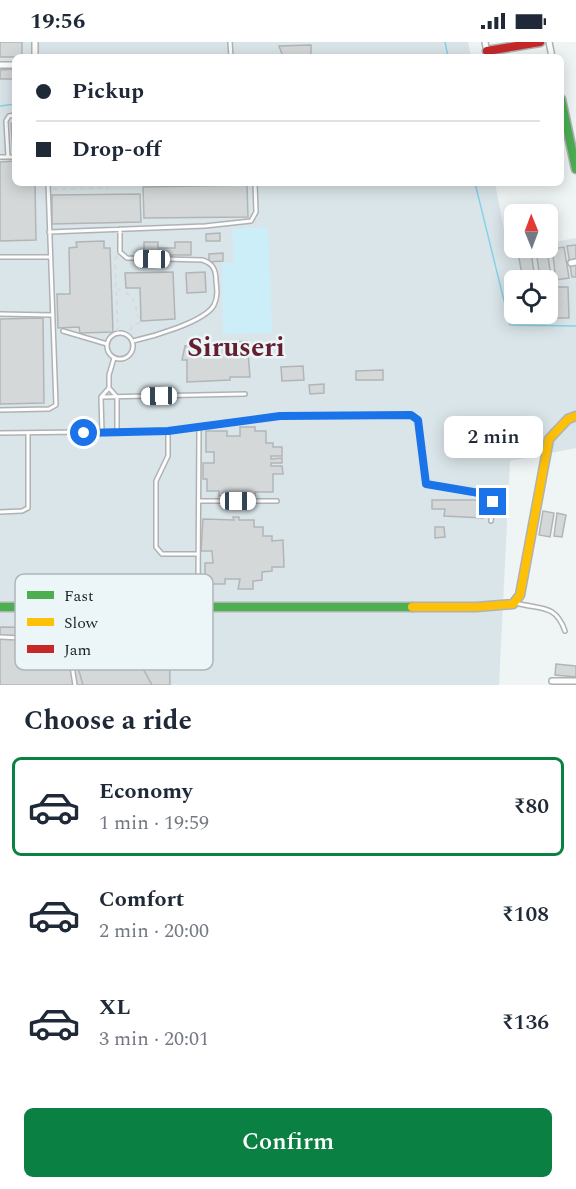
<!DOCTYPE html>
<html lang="en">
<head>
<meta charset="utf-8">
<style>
	body { margin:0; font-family:Spectral,serif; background:#f2f2f3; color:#1f2937; height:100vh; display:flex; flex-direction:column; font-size:22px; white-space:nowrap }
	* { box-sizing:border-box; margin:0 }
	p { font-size:20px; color:#747a83 }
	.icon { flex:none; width:33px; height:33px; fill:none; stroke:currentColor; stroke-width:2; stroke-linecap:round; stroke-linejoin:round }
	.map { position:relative; height:643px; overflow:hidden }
	.sheet { display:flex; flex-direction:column; background:#fff; flex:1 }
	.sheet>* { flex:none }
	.hud { position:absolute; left:12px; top:12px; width:552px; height:132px; border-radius:9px; box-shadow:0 3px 15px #0003; display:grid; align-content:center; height:132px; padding:0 24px; background:#fff }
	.needle { width:39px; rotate:359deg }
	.controls { position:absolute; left:504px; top:162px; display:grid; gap:12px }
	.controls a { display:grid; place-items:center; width:54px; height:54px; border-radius:9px; background:#fff; box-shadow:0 3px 15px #0003; font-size:30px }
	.end { position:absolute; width:27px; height:27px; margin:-14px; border:8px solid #1a73e8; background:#fff; box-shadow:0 0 0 3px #fff }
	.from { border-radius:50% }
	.bubble { position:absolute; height:42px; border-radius:9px; background:#fff; box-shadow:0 3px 15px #0003; font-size:20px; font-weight:600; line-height:42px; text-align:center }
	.car { position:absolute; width:18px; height:36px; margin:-18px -9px; border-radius:8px; box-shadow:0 0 4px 2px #0007; background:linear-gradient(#fff 24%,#345 0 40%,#fff 0 76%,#345 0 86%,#fff 0) }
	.hud b { display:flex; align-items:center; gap:21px; height:57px; font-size:22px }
	.hud b+b { border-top:2px solid #e0e1e3 }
	.hud i { width:15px; height:15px; background:#1f2937 }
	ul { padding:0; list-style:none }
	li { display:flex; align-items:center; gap:18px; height:99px; margin:0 12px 9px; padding:0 12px; border:3px solid transparent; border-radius:9px }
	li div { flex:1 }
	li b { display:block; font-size:22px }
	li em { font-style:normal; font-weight:600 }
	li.active { border-color:#0b8043 }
	li>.icon { width:54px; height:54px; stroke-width:1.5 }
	h2 { padding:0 24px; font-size:27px; line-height:72px }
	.primary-button { display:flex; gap:12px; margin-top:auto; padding:12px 24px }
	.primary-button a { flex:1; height:69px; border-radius:9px; background:#0b8043; color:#fff; font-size:24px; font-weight:600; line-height:69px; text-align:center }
	.status { display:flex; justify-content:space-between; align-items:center; height:42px; padding:0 30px; background:#fff; direction:ltr }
	.status svg { height:16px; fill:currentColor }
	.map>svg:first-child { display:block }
	.built { fill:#dae5e9; fill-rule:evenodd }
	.green { fill:#cceef9 }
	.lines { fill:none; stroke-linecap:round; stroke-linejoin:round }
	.stream { stroke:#86d2e8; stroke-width:1.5 }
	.building { fill:#d4d8d9; stroke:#b2b5b6; stroke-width:1.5 }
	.lane-casing { stroke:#afb2b3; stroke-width:6 }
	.street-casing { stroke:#afb2b3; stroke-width:8 }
	.fast-casing { stroke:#afb2b3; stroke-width:11 }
	.slow-casing { stroke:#afb2b3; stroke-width:11 }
	.jam-casing { stroke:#afb2b3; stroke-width:11 }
	.path { stroke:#d6d7d7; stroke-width:1.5; stroke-dasharray:4.5 4.5; stroke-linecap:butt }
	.lane { stroke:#fdfdfe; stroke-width:3 }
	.street { stroke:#fdfdfe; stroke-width:5 }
	.fast { stroke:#4caf50; stroke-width:8 }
	.slow { stroke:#ffc107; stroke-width:8 }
	.jam { stroke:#c62828; stroke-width:8 }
	.route { stroke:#1a73e8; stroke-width:8 }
	.labels { text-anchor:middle; stroke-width:5; stroke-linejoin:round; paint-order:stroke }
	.district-label { font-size:27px; font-weight:bold; fill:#641f2e; stroke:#ecf5f8 }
	.key { fill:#ecf5f8; stroke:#aeb5b8; stroke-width:1.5 }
	.key-label { font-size:16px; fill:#1d2021 }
</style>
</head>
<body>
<div class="status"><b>19:56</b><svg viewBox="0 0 49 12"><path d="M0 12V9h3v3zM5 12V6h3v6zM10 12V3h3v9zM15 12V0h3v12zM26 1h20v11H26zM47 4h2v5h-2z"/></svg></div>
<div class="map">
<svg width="576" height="643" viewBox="0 0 576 643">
	<rect width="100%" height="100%" fill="#eff4f5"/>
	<path class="built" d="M0,0h468l3,15h-456v126h480l13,67 40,-2v-5l28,-5v210l-66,13 -11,224h-499zM514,238h34v34h-34z"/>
	<path class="green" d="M268,185l4,106 -49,1 -1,-71h12l-2,-34z"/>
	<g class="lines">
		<path class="stream" d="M445,0l3,15
			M0,64l15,-2
			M475,141l35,142 66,1"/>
	</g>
	<path class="building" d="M0,0h22v15h-22z
		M311,3v12h-28l-4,-11z
		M15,27v10h-15v-9z
		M11,81h4v30h-2z
		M15,119v22h20l1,57 -36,1v-79z
		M247,143l1,32 -104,1 -1,-31z
		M140,152l1,28 -89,2v-29z
		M220,191v8h-14v-7z
		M104,199v7h6l3,84 -33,1 -1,-6 -21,1 -1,-34h13l-1,-46 8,-1 -1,-5z
		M144,200h14v6h17v-6h16v13h-47z
		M576,203v32h-4l-5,-31z
		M564,205l5,31 -13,2 -4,-31z
		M547,207l4,28 -11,2 -4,-29z
		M531,209l4,29h-12l-5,-27z
		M223,211v8l-14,1v-8z
		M173,230l2,47 -34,2 -1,-33h-14l-1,-15z
		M205,230l1,20 -19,1 -1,-20z
		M548,245h4l-1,32 -12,-1v-4h9z
		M556,245h12l1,31h-13z
		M43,276l1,85 -44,1v-85z
		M247,299l3,36h-20v3l-43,2v-22h-5l3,-14z
		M303,324l1,14 -22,1 -1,-14z
		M383,328v10h-27v-9z
		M324,342v9l-14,1 -1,-9z
		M240,385h15v4h11v12h7v4h9v9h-11v3l11,-1v5h-11v3h11l1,8h-10v18h-18v7h-20v-3h-16v-5h-12v-12h-4v-16h11v-11h-8v-21h21v5h13z
		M432,458h51v18l-39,-2 1,-7h-13z
		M543,469l11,2 -4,24 -11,-2z
		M557,471l9,2 -4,22 -8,-1z
		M233,475h6v3h15v7h9v9h9v5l11,-1 1,27h-12v4l-10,1v8l-9,1v8h-15l2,-10h-15v5h-20v-21h8l-1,-12h-11l2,-32 31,1z
		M435,485h9l1,10 -10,1z
		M0,585l169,2 1,56h-170z
		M109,602h9l23,21 11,20h-69l-4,-14 4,-10 4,4 21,-11 -3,-5z
		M556,622l20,2v11l-21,-2z"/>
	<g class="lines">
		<g class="lane-casing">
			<path id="lane" d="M230,0l1,15
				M0,115h15
				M8,115l-2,-36 3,-5 6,-1
				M120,187v23l7,6 75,2c11,3 14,10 14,21 1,8 2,16 -2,24 -9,17 -63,32 -81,36
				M49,190l156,-6 46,-5 5,-9 -1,-29
				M0,215h49
				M0,272l52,1
				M63,289l44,13
				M107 304a13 13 0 1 1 26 0a13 13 0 1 1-26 0Z
				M109,346v-13l5,-17
				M101,355l144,-3
				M0,368l49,-1 7,-4 -8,-222
				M168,389v25l-12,25v66l6,7h36
				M0,391l168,-2 112,-15h134l4,4 8,64 64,12 3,6 -2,19
				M102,391l-1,-36 8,-9 8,9v35
				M199,459h78
				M0,470l22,-1 6,-3v-74
				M198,549l1,-163
				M516,561c24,7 39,0 49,28
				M0,595l63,3 6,7 6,38"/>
		</g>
		<g class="street-casing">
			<path id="street" d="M35,0v15
				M485,0l3,15
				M549,0l3,15
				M0,23h15
				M571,221l5,-1
				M552,639h24"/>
		</g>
		<g class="fast-casing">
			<path id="fast" d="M561,57l15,70
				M0,565h412"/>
		</g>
		<g class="slow-casing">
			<path id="slow" d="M412,565h64l37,-3 7,-9 29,-156 19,-20 8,-3"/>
		</g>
		<g class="jam-casing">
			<path id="jam" d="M487,9l53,-9"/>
		</g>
		<path class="path" d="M53,147l54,-1v-5
			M117,214l-2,3 3,74
			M117,247c12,3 21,12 19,25l3,3 1,6 -8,2 -3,11"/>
		<use href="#lane" class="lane"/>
		<use href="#street" class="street"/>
		<use href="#fast" class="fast"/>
		<use href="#slow" class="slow"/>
		<use href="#jam" class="jam"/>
	</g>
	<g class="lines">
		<path class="route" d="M84,391l84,-2 112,-15 131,-1 7,5 8,64 59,10 5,2 3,6"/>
	</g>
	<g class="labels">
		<g class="district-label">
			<text x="236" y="314">Siruseri</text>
		</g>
	</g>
	<rect x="15" y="532" width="198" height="96" rx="9" class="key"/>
	<rect x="27" y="549" width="27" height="8" fill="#4caf50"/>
	<rect x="27" y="576" width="27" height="8" fill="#ffc107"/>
	<rect x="27" y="603" width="27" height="8" fill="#c62828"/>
	<g class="key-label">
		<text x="64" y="559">Fast</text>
		<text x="64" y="586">Slow</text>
		<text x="64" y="613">Jam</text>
	</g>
</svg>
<div class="controls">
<a><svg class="needle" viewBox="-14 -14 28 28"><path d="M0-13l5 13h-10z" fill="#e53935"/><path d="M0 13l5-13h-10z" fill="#747a83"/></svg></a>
<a><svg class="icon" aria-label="locate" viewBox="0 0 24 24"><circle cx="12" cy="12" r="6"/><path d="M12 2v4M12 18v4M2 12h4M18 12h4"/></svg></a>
</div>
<i class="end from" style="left:84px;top:391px"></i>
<i class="end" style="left:493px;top:460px"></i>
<div class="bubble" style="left:444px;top:374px;width:99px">2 min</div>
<i class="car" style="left:152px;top:217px;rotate:271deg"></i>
<i class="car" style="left:159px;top:354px;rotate:269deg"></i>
<i class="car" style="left:238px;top:459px;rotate:90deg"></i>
<div class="hud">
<b><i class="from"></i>Pickup</b>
<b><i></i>Drop-off</b>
</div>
</div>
<section class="sheet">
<h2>Choose a ride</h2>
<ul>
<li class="active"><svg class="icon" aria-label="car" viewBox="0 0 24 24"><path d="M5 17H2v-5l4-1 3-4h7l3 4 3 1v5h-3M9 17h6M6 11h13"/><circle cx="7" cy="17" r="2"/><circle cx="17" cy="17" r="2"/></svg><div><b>Economy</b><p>1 min · 19:59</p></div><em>₹80</em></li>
<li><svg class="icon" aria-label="car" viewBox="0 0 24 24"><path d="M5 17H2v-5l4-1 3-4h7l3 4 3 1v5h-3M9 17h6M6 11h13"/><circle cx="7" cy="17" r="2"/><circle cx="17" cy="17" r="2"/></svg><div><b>Comfort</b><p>2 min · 20:00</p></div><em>₹108</em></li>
<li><svg class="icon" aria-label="car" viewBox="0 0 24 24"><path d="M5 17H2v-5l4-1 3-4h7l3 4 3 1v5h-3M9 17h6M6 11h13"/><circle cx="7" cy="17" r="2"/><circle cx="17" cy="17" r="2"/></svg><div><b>XL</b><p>3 min · 20:01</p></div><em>₹136</em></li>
</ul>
<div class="primary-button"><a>Confirm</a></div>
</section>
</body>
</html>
